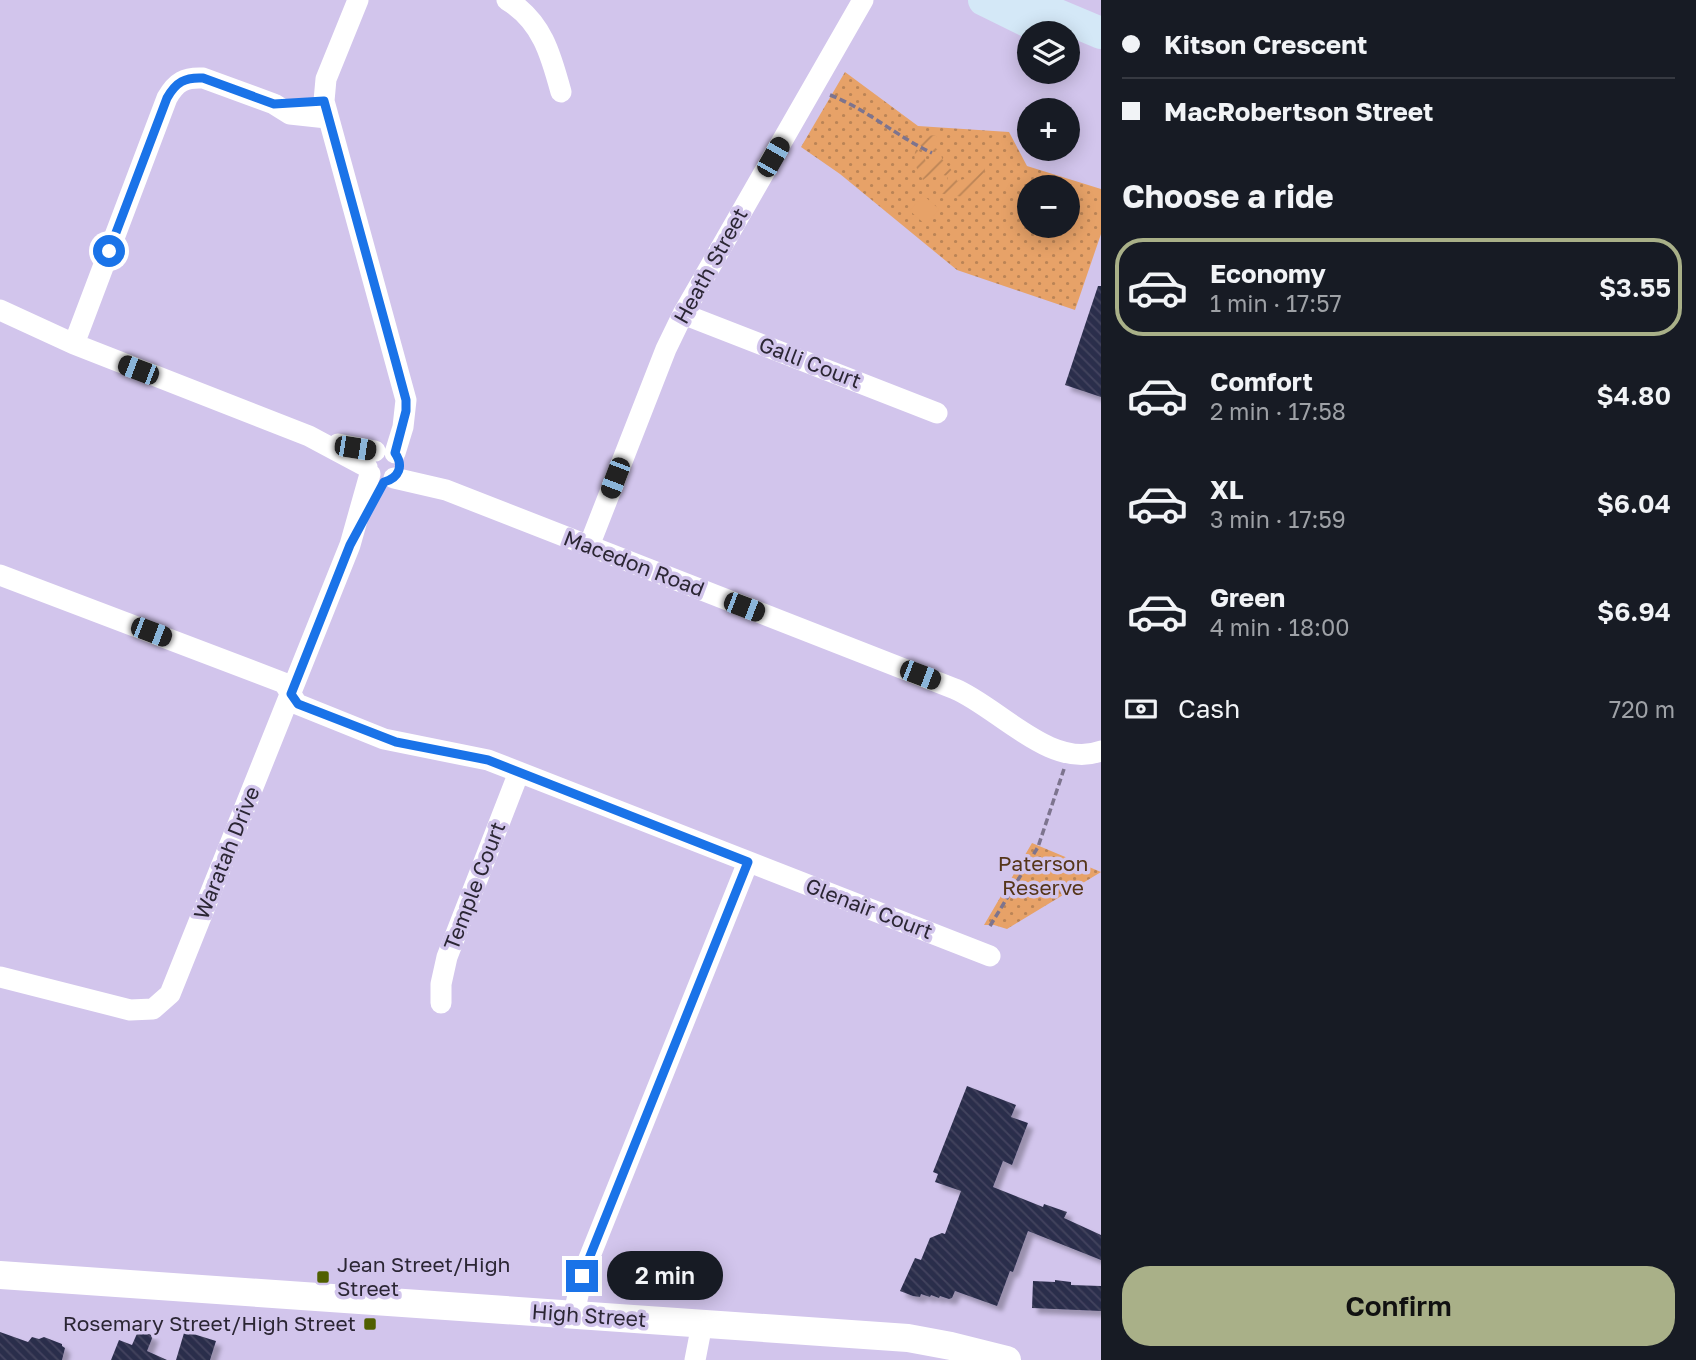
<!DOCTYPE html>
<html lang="en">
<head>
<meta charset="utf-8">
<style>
	body { margin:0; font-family:"Golos Text",sans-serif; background:#242831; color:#f1f3f6; height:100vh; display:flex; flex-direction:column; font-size:26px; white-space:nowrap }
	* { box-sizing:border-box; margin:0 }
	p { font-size:23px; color:#9ea1a6 }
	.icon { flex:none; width:38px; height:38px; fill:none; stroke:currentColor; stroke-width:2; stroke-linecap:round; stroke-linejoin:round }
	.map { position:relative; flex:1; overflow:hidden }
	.panel { display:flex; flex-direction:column; background:#171b24; width:595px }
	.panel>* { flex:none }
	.hud { display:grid; align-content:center; height:154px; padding:0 21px; background:#171b24 }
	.buttons { position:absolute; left:1017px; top:21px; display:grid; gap:14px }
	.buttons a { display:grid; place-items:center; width:63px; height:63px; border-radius:50%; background:#171b24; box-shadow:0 4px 18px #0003; font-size:35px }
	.end { position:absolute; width:32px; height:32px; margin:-16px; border:9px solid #1a73e8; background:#fff; box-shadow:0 0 0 4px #fff }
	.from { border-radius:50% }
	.bubble { position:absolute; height:49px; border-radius:24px; background:#171b24; box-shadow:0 4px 18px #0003; font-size:23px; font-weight:600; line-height:49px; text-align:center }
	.car { position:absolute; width:21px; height:42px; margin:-21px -10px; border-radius:9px; box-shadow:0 0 5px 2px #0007; background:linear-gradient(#222 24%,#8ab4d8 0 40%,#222 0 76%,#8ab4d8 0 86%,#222 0) }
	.hud b { display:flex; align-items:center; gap:24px; height:66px; font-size:26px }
	.hud b+b { border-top:2px solid #363941 }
	.hud i { width:18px; height:18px; background:#f1f3f6 }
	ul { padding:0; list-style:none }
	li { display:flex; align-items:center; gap:21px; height:98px; margin:0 14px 10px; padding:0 7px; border:4px solid transparent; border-radius:28px }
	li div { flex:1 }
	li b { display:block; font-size:26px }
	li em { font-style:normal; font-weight:600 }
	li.current { border-color:#a9b088 }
	li>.icon { width:63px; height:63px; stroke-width:1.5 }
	h2 { padding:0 21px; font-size:32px; line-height:84px }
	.pay { display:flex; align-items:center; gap:18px; height:77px; padding:0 21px; font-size:26px }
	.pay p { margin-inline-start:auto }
	.primary-button { display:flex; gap:14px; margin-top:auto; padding:14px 21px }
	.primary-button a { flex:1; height:80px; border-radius:28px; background:#a9b088; color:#111; font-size:28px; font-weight:600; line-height:80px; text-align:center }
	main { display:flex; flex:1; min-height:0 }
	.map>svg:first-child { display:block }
	.grass { fill:url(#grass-dots); fill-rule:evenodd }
	.garden { fill:url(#garden-furrows) }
	.pitch { fill:#e7a268 }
	.building { fill:url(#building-back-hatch); filter:url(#shadow) }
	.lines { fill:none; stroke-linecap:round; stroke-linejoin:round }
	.path { stroke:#7d748e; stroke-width:3.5; stroke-dasharray:7 3.5; stroke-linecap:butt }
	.minor { stroke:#fff; stroke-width:21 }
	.secondary { stroke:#fff; stroke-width:28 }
	.primary { stroke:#d4e8f7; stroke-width:32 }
	.route { stroke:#1a73e8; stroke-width:9 }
	.poi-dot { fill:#505f01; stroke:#d2c5ec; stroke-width:2.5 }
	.labels { text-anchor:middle; stroke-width:7; stroke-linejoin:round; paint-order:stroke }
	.street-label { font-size:21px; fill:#2b2634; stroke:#d2c5ec }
	.park-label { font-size:21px; fill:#553519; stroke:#d2c5ec }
	.poi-label { font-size:21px; fill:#2b2634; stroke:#d2c5ec; text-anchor:start }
</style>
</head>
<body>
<main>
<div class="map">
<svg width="1101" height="1360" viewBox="0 0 1101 1360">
	<defs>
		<pattern id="grass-dots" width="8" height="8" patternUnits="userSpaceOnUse" patternTransform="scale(1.75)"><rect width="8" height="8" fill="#e7a268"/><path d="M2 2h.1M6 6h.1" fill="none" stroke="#bb8456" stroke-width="1.8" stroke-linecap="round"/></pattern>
		<pattern id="garden-furrows" width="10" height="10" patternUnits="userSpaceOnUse" patternTransform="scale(1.75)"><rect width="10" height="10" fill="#e7a268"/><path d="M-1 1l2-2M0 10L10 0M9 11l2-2" fill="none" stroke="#bb8456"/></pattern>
		<pattern id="building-back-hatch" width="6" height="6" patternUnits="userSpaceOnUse" patternTransform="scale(1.75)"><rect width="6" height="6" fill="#2c2e4c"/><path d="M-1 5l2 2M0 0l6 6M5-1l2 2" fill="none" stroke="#42445e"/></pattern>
		<filter id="shadow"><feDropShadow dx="5.5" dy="5.5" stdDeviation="2" flood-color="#0004"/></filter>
	</defs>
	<rect width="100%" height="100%" fill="#d2c5ec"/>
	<path class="grass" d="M845,72l73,54 91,6 18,34 74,23v45l-26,76 -118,-40 -117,-96 -39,-27zM1029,187h39v39h-39z
		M1032,843l69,29 -94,57 -13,-4h-10z"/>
	<path class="garden" d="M937,135l-3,12 7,5 1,7 12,14 3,8 18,-5 10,-9 -1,9 -21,21 -25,-4 8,-6 2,-11 -15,-3 -10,7c-6,-10 -11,-19 -7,-31l7,5 3,8 10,1 2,-4 -2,-7 -18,-7 7,-9z"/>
	<path class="pitch" d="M923,195l16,14 -13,16 -16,-14z"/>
	<path class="building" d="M1098,286h3v111l-36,-12z
		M967,1086l49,19 -5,12 17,6 -16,42 -9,-4 -10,26 50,20 1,-3 23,8 -3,6 37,17v25l-73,-29 -15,41 -3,-1 -13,35 -42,-15 -3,7 -3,1 -9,-3 -1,2 -8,-3 -1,2 -9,-3 -1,3 -7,-1 -13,-5 15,-33 6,2 9,-22 12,-5 3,1 16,-43 -26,-9 3,-8 -5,-2z
		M1055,1280l16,2v3l30,1v25l-69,-3 1,-27 22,1z
		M139,1329l14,7 -6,15 20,9h-56l8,-20 13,5z
		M0,1332l28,10 4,-5 7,2 5,-2 18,7v2l3,2 -3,12h-62z
		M187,1332l29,9 -6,19h-34l8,-27z"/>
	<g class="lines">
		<path class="path" d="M830,95c38,15 66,41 102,58
			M990,926l48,-79 26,-78"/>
		<path class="minor" d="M358,0l-32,79 -2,22 82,299 -3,27 -8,26
			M507,0c35,21 44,55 54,92
			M0,310l74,34 235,92 58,31
			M683,314l254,99
			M74,344l93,-246c9,-16 18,-21 36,-20l71,26 16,10 37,4
			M338,444l37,7
			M394,478l52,12 509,199c43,18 96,81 146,62
			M589,546l77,-197 17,-35 180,-314
			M0,575l284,108 13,21 87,35 104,21 502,196
			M0,977l130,33 23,-1 17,-15 180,-449 20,-71
			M441,1003v-19l6,-27 72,-185
			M574,1314l8,-38 166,-414
			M695,1360l7,-36"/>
		<path class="secondary" d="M0,1275l908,63 43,8 56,14"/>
		<path class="primary" d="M984,0l55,27
			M1022,0l79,33"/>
	</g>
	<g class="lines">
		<path class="route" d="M109,251l58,-153c9,-16 18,-21 36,-20l71,26 50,-3 72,262 10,37v11l-11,42c9,13 4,25 -11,29l-34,63 -59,149 7,10 98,38 92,18 260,102 -166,414"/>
	</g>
	<g class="poi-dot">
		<rect x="316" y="1270" width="14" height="14" rx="3.5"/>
		<rect x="363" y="1317" width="14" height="14" rx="3.5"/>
	</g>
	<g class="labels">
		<g class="street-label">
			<text transform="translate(711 266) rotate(-61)" y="7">Heath Street</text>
			<text transform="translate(810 363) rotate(21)" y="7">Galli Court</text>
			<text transform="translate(634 564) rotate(21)" y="7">Macedon Road</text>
			<text transform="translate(227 853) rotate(-68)" y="7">Waratah Drive</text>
			<text transform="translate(475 886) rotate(-69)" y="7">Temple Court</text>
			<text transform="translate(869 909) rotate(21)" y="7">Glenair Court</text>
			<text transform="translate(589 1316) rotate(4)" y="7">High Street</text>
		</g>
		<g class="park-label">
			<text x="1043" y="871">Paterson<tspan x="1043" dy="24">Reserve</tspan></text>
		</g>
		<g class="poi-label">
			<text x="337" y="1272">Jean Street/High<tspan x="337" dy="24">Street</tspan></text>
			<text x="356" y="1331" text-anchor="end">Rosemary Street/High Street</text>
		</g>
	</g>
</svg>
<div class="buttons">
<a><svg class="icon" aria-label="layers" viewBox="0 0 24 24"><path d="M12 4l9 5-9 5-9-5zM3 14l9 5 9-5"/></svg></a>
<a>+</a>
<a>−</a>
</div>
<i class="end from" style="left:109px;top:251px"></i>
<i class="end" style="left:582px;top:1276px"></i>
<div class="bubble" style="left:607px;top:1251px;width:116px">2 min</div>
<i class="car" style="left:773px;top:157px;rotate:30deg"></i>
<i class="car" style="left:138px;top:370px;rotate:291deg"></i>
<i class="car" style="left:355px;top:448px;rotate:99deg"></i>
<i class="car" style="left:615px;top:478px;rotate:201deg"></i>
<i class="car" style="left:744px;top:607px;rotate:111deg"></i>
<i class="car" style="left:151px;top:632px;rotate:111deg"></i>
<i class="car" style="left:920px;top:675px;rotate:111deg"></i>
</div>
<section class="panel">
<div class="hud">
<b><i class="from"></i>Kitson Crescent</b>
<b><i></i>MacRobertson Street</b>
</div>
<h2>Choose a ride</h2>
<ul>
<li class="current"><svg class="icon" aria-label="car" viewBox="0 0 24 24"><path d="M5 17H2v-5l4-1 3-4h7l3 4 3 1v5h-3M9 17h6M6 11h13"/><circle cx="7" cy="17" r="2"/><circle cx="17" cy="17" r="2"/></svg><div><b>Economy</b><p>1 min · 17:57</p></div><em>$3.55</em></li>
<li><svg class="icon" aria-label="car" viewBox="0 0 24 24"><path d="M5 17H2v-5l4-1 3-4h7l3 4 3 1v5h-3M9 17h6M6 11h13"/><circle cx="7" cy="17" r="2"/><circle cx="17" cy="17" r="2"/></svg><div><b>Comfort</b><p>2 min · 17:58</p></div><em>$4.80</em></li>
<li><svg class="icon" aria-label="car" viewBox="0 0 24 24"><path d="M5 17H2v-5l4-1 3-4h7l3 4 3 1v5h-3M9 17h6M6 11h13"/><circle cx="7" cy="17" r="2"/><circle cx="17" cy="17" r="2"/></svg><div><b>XL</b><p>3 min · 17:59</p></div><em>$6.04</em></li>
<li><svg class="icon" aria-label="car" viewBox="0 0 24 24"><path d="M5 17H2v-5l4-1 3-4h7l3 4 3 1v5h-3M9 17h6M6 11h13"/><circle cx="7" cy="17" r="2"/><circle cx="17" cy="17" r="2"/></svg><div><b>Green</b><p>4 min · 18:00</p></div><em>$6.94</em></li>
</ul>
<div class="pay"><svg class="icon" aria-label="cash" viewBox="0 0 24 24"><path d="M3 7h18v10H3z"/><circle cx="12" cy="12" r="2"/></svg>Cash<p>720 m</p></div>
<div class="primary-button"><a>Confirm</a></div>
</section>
</main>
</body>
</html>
